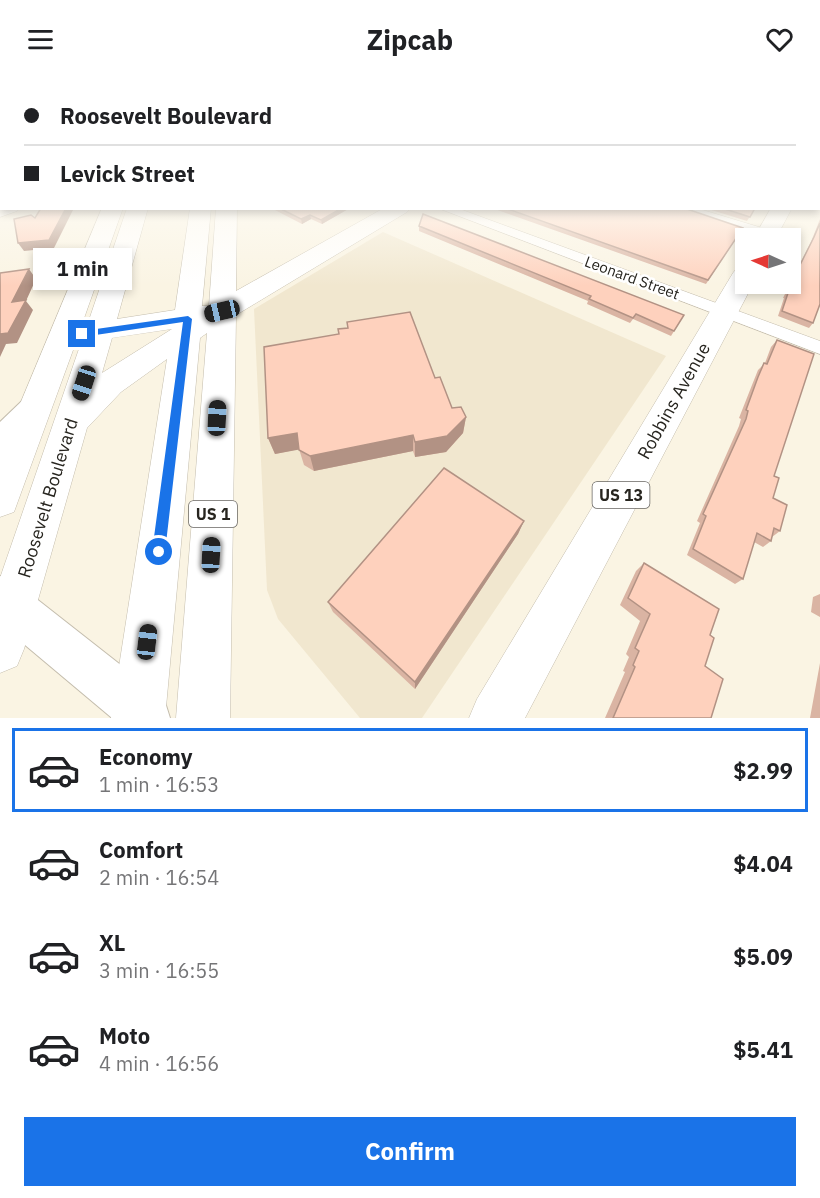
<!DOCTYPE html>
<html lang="en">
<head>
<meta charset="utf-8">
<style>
	body { margin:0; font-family:"IBM Plex Sans",sans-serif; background:#f6f6f6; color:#202124; height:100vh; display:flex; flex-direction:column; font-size:22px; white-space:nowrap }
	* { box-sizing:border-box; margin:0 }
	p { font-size:20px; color:#757577 }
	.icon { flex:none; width:33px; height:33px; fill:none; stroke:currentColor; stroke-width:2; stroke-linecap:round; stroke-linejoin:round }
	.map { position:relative; height:640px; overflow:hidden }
	.drawer { display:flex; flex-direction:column; background:#fff; flex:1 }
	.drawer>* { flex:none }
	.top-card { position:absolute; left:0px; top:0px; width:820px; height:132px; box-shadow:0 3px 9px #0003; display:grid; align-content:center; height:132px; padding:0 24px; background:#fff }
	.needle { width:39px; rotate:273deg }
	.buttons { position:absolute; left:735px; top:150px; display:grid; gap:12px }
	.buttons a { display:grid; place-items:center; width:66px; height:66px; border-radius:0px; background:#fff; box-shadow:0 3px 9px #0003; font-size:30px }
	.end { position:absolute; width:27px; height:27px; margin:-14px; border:8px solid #1a73e8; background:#fff; box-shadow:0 0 0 3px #fff }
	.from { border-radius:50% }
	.bubble { position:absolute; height:42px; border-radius:0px; background:#fff; box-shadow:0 3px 9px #0003; font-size:20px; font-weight:700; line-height:42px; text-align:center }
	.car { position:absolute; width:18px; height:36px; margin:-18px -9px; border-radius:8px; box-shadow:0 0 4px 2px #0007; background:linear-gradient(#222 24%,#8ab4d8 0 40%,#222 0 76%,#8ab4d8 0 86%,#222 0) }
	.top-card b { display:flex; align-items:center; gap:21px; height:57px; font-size:22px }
	.top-card b+b { border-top:2px solid #e0e0e0 }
	.top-card i { width:15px; height:15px; background:#202124 }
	ul { padding:10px 0 0; list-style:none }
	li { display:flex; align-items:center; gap:18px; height:84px; margin:0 12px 9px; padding:0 12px; border:3px solid transparent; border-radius:0px }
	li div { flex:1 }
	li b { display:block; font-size:22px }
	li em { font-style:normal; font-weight:700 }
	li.on { border-color:#1a73e8 }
	li>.icon { width:54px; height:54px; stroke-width:1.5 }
	.button { display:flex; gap:12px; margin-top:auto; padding:12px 24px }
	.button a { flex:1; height:69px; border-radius:0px; background:#1a73e8; color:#fff; font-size:24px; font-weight:700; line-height:69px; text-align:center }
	header { display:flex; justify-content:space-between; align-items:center; height:78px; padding:0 24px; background:#fff; font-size:27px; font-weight:700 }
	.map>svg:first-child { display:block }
	.built { fill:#f1e7cf }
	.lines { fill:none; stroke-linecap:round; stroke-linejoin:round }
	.street-casing { stroke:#c4bdad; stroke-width:1 }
	.primary-casing { stroke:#c4bdad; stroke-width:2 }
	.highway-casing { stroke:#c4bdad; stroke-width:1 }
	.street { fill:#fff; fill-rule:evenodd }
	.primary { fill:#fff; fill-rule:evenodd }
	.highway { fill:#fff; fill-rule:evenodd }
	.wall { fill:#dab4a3 }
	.shaded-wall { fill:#b29284 }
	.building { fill:#fed1bd; stroke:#b29284; stroke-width:1.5 }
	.route { fill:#1a73e8 }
	.labels { text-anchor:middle; stroke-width:5; stroke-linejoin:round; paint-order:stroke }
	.far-street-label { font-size:15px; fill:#27251f; stroke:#fff }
	.shield { fill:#fff; stroke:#686662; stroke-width:1.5 }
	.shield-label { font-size:16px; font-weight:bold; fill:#27251f }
	.street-label { font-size:18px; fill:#27251f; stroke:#fff }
</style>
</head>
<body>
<header><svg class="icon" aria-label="menu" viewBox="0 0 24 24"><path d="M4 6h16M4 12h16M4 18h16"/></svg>Zipcab<svg class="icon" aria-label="heart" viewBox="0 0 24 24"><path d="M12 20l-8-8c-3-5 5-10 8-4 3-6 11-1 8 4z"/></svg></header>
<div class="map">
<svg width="820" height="640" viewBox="0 0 820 640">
	<rect width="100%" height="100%" fill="#faf4e3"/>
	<path class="built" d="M383,154l283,124 -244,362h-62l-82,-99 -11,-29 -13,-281z"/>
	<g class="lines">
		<g class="street-casing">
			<path id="street" d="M19,130l-2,3 -17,6v-8z
				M438,130h19l363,133v13z
				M675,130h21l76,23 2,3 -7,4 -5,-1z"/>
		</g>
		<g class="primary-casing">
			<path id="primary" d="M36,316l11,4 4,8c-11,21 -28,40 -51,47v-31l25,-24z
				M0,498l15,6 149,117 6,19h-58l-112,-94z"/>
		</g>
		<g class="highway-casing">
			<path id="highway" d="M102,130h21l-41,116 6,-1 39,-115h21l-31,111 58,-9 15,-102h21l-9,98h7l7,-98h21l-1,83 148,-83h26l-3,4 -171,103 -6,403h-54l31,-385 -7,5 -35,380h-54l56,-359 -46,33 -34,36 -63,221 -7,17 -17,7v-95l81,-235 -5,-1 -62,170 -14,5v-65zM172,251l-70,44 10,-35z
				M771,130h21l-16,30h-22z
				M746,188v18h7l-228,434h-56l8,-19 256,-426 4,-5z"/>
		</g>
		<use href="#street" class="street"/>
		<use href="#primary" class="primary"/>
		<use href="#highway" class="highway"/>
	</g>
	<path class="wall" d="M271,130h79l-28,16 -11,-5 -9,5z
		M492,130h192l59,20 -37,56z
		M705,130h50l-8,13z
		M820,141v85l-7,19 -4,5 -31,-12 6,-18h-1l28,-56z
		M419,148l265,89 -13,21 -38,-17 -3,4 -43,-19 1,-3 -169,-70z
		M347,244l88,56 17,30 14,9 -3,16 -17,19 -31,5 -2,-6 -99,20 -10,-6 -5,-16 -24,5 -7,-16 71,-104 8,-6z
		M777,262l-4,158 7,33 -8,6 -1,4 -8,6 -9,-5 -11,37 -8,5 -48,-29 13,-32 -3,-2 42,-95 2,-7 -2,-1 13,-33 6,-15 7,-7 6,-16z
		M524,443l-6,13 -103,155 -82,-77 -5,-10z
		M644,485l66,72 -5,31 6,52h-106l20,-46 -2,-1 6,-14 -3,-3 14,-33 -20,-16 16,-34z
		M820,516v23l-9,-5 2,-15z
		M820,585v55h-10z"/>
	<path class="shaded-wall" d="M66,130h8l-20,40 -30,3 -6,-8z
		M342,130h8l-28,16 -1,-4z
		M310,137l1,4 -9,5 -1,-5z
		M29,191l7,10 -10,22 7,9 -16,33 -11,1 -6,13v-23l12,-32z
		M466,339l-3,16 -17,19 -31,5v-15z
		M297,355l5,16 -27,5 -7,-16z
		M413,357v16l-99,20 -4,-15z
		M524,443l-6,13 -103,155v-7z"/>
	<path class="building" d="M41,130h25l-17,32 -31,3 -4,-24 17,-4 4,3z
		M279,130h63l-21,12 -11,-5 -9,4z
		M505,130h179l59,20 -35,52z
		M722,130h33l-5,9z
		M423,136l261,101 -10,16 -38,-17 -3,4 -44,-19 2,-3 -172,-70z
		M820,145v81l-7,19 -31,-12 6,-18h-2l28,-56z
		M29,191l-17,33 14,-2 -18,33 -8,1v-61z
		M410,234l25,66 5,-1 12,31 9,-1 5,10 -19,19 -32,6 -2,-7 -103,21 -11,-6 -2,-17 -29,5 -4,-91 75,-13 -1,-5 10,-1 -1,-6z
		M777,262l37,14 -40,122 5,2 -6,20 14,7 -7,26 -6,-3 -3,13 -14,-8 -14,46 -50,-30 13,-33 -3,-2 43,-95 2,-8 -2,-1 12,-33 6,-14 3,1z
		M444,390l80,53 -109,161 -87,-80z
		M644,485l75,46 -9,26 4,3 -9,28 18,13 -12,39h-98l22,-51 -2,-2 6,-14 -4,-3 15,-34 -22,-16z"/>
	<linearGradient id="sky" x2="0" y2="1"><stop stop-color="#9bc6ed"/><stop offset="0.57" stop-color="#fdfaf2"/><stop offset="1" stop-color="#fdfaf2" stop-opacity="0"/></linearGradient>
	<rect width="820" height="208" fill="url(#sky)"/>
	<path class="route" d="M188,238l4,3 -27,233 -2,5 -4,1 -5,-1 -2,-5 31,-230 -101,15 -5,-3 5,-3z"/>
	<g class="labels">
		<g class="far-street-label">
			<text transform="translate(632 200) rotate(20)" y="5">Leonard Street</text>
		</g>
		<g class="shield">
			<rect x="592.5" y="404" width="57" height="26" rx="4.5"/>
			<rect x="189" y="423" width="48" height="26" rx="4.5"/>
		</g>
		<g class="shield-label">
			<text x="621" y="423">US 13</text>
			<text x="213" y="442">US 1</text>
		</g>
		<g class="street-label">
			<text transform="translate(674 323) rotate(-61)" y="6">Robbins Avenue</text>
			<text transform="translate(48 420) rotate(-73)" y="6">Roosevelt Boulevard</text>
		</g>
	</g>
</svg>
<div class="buttons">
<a><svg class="needle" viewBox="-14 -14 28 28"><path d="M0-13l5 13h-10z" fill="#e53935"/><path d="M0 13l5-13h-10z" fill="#757577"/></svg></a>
</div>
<i class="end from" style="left:159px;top:474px"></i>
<i class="end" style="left:82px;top:256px"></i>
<div class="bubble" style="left:33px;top:170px;width:99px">1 min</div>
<i class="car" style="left:222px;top:233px;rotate:257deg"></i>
<i class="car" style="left:84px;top:305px;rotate:198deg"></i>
<i class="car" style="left:217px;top:340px;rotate:3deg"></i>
<i class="car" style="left:211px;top:477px;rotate:3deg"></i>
<i class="car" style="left:147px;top:564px;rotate:7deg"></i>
<div class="top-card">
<b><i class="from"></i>Roosevelt Boulevard</b>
<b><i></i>Levick Street</b>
</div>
</div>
<section class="drawer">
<ul>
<li class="on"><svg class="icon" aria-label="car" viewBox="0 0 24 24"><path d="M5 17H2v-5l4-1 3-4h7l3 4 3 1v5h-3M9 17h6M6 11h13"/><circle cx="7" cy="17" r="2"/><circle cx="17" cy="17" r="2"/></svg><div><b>Economy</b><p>1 min · 16:53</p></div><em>$2.99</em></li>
<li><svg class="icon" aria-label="car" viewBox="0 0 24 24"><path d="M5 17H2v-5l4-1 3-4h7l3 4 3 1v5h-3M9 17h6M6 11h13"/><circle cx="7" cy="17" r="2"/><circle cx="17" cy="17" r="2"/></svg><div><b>Comfort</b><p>2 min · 16:54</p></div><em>$4.04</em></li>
<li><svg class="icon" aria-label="car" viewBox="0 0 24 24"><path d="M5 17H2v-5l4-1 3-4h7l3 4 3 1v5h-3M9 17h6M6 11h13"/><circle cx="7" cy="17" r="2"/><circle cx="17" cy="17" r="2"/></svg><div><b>XL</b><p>3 min · 16:55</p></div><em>$5.09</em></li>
<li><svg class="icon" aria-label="car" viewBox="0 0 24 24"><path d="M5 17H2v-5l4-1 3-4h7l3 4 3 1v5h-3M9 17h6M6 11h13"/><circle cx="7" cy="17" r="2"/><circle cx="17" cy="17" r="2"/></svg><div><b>Moto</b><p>4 min · 16:56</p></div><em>$5.41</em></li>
</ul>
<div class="button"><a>Confirm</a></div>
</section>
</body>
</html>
